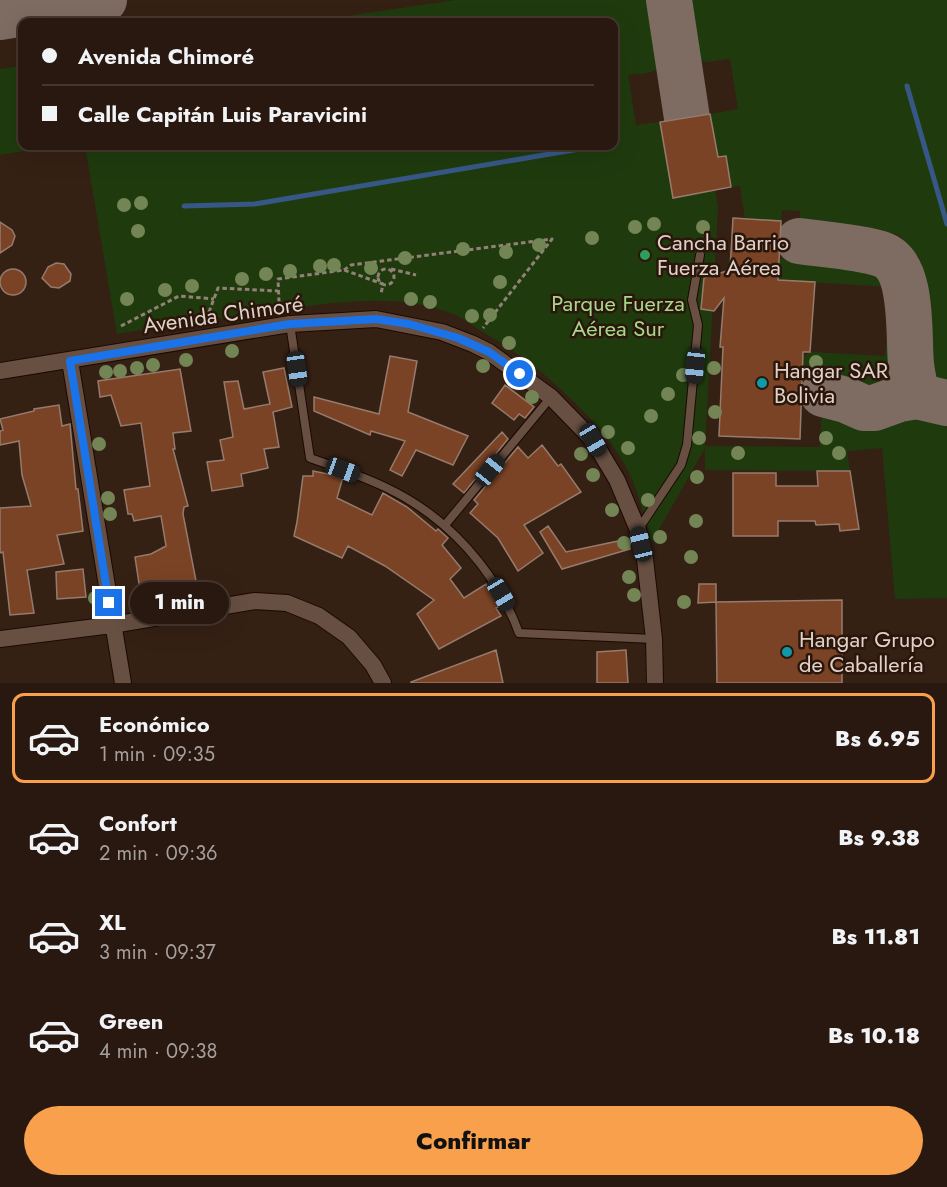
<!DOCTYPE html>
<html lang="es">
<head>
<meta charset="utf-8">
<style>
	body { margin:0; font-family:Jost,sans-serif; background:#302118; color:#f1f3f6; height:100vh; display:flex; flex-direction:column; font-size:22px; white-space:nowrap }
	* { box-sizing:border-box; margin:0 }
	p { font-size:20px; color:#a5a09e }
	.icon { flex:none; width:33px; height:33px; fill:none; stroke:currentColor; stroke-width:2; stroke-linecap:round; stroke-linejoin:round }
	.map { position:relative; height:683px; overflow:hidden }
	.drawer { display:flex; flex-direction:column; background:#28180f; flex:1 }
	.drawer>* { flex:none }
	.hud { position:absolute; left:18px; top:18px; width:600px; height:132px; border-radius:12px; box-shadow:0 6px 24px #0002,0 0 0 2px #44372f; display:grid; align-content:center; height:132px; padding:0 24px; background:#28180f }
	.end { position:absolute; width:27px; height:27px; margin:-14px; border:8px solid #1a73e8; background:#fff; box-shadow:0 0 0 3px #fff }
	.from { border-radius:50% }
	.bubble { position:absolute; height:42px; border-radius:21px; background:#28180f; box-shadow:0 6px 24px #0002,0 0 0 2px #44372f; font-size:20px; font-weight:800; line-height:42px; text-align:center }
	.car { position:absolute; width:18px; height:36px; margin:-18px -9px; border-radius:8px; box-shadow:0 0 4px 2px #0007; background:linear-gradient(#222 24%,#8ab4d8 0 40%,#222 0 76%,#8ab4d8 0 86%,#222 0) }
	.hud b { display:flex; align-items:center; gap:21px; height:57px; font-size:22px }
	.hud b+b { border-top:2px solid #44372f }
	.hud i { width:15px; height:15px; background:#f1f3f6 }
	ul { padding:10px 0 0; list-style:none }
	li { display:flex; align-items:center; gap:18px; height:90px; margin:0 12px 9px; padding:0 12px; border:3px solid transparent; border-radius:12px }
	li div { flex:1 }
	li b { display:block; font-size:22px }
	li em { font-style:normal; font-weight:800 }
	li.active { border-color:#f9a04c }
	li>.icon { width:54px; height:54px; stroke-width:1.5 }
	.primary-button { display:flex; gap:12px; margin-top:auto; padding:12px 24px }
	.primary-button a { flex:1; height:69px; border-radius:36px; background:#f9a04c; color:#111; font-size:24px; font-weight:800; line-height:69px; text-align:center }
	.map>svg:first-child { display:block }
	.green { fill:#1f3b0e }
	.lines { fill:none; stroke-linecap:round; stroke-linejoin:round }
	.stream { stroke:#375887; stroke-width:5 }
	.taxiway { stroke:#7e6c62; stroke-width:46 }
	.building { fill:#7a4326; stroke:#967b6d; stroke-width:1.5 }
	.service-casing { stroke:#1c0902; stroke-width:10 }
	.minor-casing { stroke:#1c0902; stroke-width:18 }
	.path { stroke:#928177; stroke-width:3; stroke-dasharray:4.5 3; stroke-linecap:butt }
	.service { stroke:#674f42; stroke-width:8 }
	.minor { stroke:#674f42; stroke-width:16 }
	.tree { fill:#738555 }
	.route { stroke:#1a73e8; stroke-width:8 }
	.leisure-dot { fill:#2e9e5b; stroke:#2b160b; stroke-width:2 }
	.culture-dot { fill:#0f9aa8; stroke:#2b160b; stroke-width:2 }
	.labels { text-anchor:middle; stroke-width:5; stroke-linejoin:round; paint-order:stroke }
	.poi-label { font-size:22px; fill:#e0d1c9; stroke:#2b160b; text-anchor:start }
	.park-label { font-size:22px; fill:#a5d88b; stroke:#2b160b }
	.street-label { font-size:22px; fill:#e0d1c9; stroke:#2b160b }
</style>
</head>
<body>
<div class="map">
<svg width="947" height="683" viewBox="0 0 947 683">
	<rect width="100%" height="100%" fill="#352014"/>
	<path class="green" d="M455,0h199c2,14 15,62 2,70 -7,4 -20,4 -28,5l8,50 24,-3 13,76 42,-8 3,17 -13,239 115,1 2,-41 17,-2 14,7 21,7 24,-8 49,-1v189l-52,1 -13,-151 -35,3 3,20 -145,-1v-22l-53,94c-8,-25 -14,-54 -27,-77 -19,-33 -49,-63 -78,-88 -22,-19 -46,-35 -71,-49 -7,-5 -15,-11 -23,-14 -57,-24 -133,-10 -193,-1 -48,6 -96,13 -143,21l-32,-188h529v-124h-308z
		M682,0h265v395l-13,-6 -10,-11 -5,-120 -20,-23 -35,-9 -64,-3v-12l-18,-1 -1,11 -36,-2 -5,-33 -9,1 -5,-31 -8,1 -8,-43 28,-5 -8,-50c-16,1 -31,9 -40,-8z
		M22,66v80h33l-55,9v-86z
		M798,254c20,2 76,1 88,15 5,5 4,12 4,18l-165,-10 5,-21 67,4z
		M887,335l14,1 3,53c-9,4 -21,11 -31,12 -17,1 -31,-12 -50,-13v-13l-21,-1 1,-17 7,-5 75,4z"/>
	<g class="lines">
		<path class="stream" d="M907,86l40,138
			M184,206l71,-2 342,-58"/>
		<path class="taxiway" d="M669,0l18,118
			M0,17l104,-17
			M799,241c27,4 56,5 82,13 34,11 27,82 30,110 1,11 4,22 6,32l30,7
			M823,394l23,6 18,8h10l25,-9 18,-3"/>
	</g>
	<path class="building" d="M710,114l8,43 8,-1 5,31 -58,11 -13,-76z
		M733,218l48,3 -3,59 37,2 -5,70h-7l-3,87 -81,-3 4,-89h-3l4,-49 -10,13 -13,-2 3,-31 26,-8z
		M0,222l12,8 3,6 -3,9 -12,8z
		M56,263l8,1 7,10 -1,7 -11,7 -8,-1 -9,-9 6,-11z
		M0 282a13 13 0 1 1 26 0a13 13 0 1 1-26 0Z
		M390,356l27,5 -9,51 60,24 -15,29 -37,-15 -14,26 -12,-6 15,-29 -34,-10 -1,4 -56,-24v-14l65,17z
		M284,368l8,39 -19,5 6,35 -15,2 4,19 -27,6 2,12 -31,5 -5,-29 17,-2 -4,-20 13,-3 -9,-55 14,-1 6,28 26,-5 -7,-32z
		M180,369l11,62 -18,2 2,16h-2l15,57 -4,1 -1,7 13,67 -56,9 -5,-33 16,-3 15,-8 -5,-30 -27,5 -2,-7h-4l-4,-24 26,-4 -9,-63 -20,3 -10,-31 -11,2 -2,-16z
		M505,385l29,22 -9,11 -6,-4 -5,6 -22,-17z
		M59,405l3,21 8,-2 6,65h2l5,42 -26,4 7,29 -37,6 7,43 -24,2 -7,-63 -3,1v-45l31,-2 -9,-31 -3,-34 -19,4v-14l3,-1 -3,-11 34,-8v-2z
		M502,432l6,7 -44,54 -11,-9z
		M542,445l16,21 3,-2 20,28 -57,33 19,28 -25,18 -20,-33 -28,-25 8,-9 -4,-4 44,-53 10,11z
		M313,471l30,6 -6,21 35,17 11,-22 24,14 29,24 2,-2 10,9 -6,7 19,23 -11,11 14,19 22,-14 14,22 -4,2 5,8 -62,33 -22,-35 17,-14 -49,-34 -37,-20 -6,12 -48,-22 3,-14 6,-46h10z
		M817,471h33l9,58 -19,2 -1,-7 -23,1 -1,-4h-37v15h-45v-63h43v13h42z
		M548,526l18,26 62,-13 2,10 -68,20 -22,-37z
		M83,569l3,28 -29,2 -1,-27z
		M699,584h17v18l-18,1z
		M842,600v83h-125l-1,-81z
		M496,650l7,33h-92v-1z
		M626,650l2,33h-31v-31z"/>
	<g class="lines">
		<g class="service-casing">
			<path id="service" d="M290,324l20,134c26,9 52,18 77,30 61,29 109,83 132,145l135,6
				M445,525l106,-128
				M638,530l43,-65 6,-20 11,-120 -6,-25 8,-45"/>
		</g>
		<g class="minor-casing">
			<path id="minor" d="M70,361l53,322
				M0,371l290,-47 86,-5 66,13 31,12 16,8 62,45 42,43 24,40 21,50 7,29 9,80 1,44
				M0,639l112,-14 143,-24 32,2 32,13 30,21 24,28 10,18"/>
		</g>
		<path class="path" d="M378 277a8 8 0 1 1 16 0a8 8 0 1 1-16 0Z
			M391,269l25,6
			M344,270l7,-5 201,-26 -69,89
			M279,302l-1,-23 66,-9 39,14 -2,10
			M209,312l9,-24 60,3
			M121,326l58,-30 35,3"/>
		<use href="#service" class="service"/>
		<use href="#minor" class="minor"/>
	</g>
	<g class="tree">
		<circle cx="141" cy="203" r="7"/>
		<circle cx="124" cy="205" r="7"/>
		<circle cx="654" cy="224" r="7"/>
		<circle cx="635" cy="227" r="7"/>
		<circle cx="703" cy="227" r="7"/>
		<circle cx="138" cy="231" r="7"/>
		<circle cx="592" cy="238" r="7"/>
		<circle cx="539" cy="245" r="7"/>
		<circle cx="463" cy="249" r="7"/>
		<circle cx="506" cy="252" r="7"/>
		<circle cx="405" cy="258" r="7"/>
		<circle cx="334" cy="265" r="7"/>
		<circle cx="320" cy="266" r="7"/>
		<circle cx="371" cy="268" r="7"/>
		<circle cx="290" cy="271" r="7"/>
		<circle cx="266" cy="274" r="7"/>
		<circle cx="242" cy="279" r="7"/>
		<circle cx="500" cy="282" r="7"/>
		<circle cx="192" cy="286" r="7"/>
		<circle cx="165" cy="290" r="7"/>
		<circle cx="127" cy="299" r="7"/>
		<circle cx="411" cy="299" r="7"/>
		<circle cx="430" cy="302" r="7"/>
		<circle cx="490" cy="315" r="7"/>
		<circle cx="472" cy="316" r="7"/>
		<circle cx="509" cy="343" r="7"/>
		<circle cx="232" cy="351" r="7"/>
		<circle cx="186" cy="360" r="7"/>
		<circle cx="816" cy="362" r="7"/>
		<circle cx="153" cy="365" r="7"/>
		<circle cx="483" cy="366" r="7"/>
		<circle cx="137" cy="368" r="7"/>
		<circle cx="714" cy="368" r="7"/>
		<circle cx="120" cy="371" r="7"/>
		<circle cx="106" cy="372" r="7"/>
		<circle cx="683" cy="375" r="7"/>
		<circle cx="668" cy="394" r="7"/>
		<circle cx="532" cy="397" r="7"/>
		<circle cx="715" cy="412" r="7"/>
		<circle cx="651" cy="416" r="7"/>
		<circle cx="608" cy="432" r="7"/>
		<circle cx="699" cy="438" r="7"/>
		<circle cx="826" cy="438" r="7"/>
		<circle cx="99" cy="444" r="7"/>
		<circle cx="628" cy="448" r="7"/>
		<circle cx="738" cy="453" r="7"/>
		<circle cx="839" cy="453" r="7"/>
		<circle cx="581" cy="454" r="7"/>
		<circle cx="593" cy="475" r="7"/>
		<circle cx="697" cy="477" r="7"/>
		<circle cx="108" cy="498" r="7"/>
		<circle cx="648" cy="500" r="7"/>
		<circle cx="612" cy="510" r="7"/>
		<circle cx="110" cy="514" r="7"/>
		<circle cx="696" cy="521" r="7"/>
		<circle cx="660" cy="537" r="7"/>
		<circle cx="624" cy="543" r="7"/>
		<circle cx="691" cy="557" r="7"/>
		<circle cx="629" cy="577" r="7"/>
		<circle cx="634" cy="595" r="7"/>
		<circle cx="95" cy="598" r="7"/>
		<circle cx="684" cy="602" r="7"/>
	</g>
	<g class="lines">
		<path class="route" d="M109,603l-39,-242 220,-37 86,-5 33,5 49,14 31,14 31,22"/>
	</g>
	<circle class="leisure-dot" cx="645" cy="255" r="6"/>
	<g class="culture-dot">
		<circle cx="762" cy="383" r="6"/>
		<circle cx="787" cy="652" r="6"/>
	</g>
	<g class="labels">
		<g class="poi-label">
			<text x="657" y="250">Cancha Barrio<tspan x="657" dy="25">Fuerza Aérea</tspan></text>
			<text x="774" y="378">Hangar SAR<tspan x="774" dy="25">Bolivia</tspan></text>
			<text x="799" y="647">Hangar Grupo<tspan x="799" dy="25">de Caballería</tspan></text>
		</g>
		<g class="park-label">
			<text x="618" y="311">Parque Fuerza<tspan x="618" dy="25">Aérea Sur</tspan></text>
		</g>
		<g class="street-label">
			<text transform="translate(223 314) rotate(-8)" y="8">Avenida Chimoré</text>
		</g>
	</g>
</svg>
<i class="end from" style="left:520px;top:374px"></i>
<i class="end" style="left:109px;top:603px"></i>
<div class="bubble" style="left:130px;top:582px;width:99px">1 min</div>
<i class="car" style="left:695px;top:366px;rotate:186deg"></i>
<i class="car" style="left:297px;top:369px;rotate:172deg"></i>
<i class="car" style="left:593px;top:440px;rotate:150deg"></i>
<i class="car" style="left:343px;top:470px;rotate:110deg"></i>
<i class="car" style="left:490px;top:470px;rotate:39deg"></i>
<i class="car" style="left:641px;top:544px;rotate:346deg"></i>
<i class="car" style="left:501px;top:594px;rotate:149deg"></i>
<div class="hud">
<b><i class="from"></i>Avenida Chimoré</b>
<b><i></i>Calle Capitán Luis Paravicini</b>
</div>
</div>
<section class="drawer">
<ul>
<li class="active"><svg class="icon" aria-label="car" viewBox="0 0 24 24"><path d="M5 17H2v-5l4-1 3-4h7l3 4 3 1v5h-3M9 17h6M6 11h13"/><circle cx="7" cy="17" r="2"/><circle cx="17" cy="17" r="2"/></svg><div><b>Económico</b><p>1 min · 09:35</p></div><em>Bs 6.95</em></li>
<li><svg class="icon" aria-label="car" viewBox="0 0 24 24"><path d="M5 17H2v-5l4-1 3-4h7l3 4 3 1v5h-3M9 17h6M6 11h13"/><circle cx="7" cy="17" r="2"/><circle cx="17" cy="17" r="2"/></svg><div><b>Confort</b><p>2 min · 09:36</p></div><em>Bs 9.38</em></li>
<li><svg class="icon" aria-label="car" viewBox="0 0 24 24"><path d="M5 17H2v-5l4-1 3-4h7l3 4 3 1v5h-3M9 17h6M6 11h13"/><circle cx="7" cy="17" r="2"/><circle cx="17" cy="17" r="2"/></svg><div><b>XL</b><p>3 min · 09:37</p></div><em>Bs 11.81</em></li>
<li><svg class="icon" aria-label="car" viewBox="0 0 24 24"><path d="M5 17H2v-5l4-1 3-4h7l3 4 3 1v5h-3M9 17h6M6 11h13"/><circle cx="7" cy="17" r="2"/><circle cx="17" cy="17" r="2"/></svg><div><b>Green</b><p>4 min · 09:38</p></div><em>Bs 10.18</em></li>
</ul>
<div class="primary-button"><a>Confirmar</a></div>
</section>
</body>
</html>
